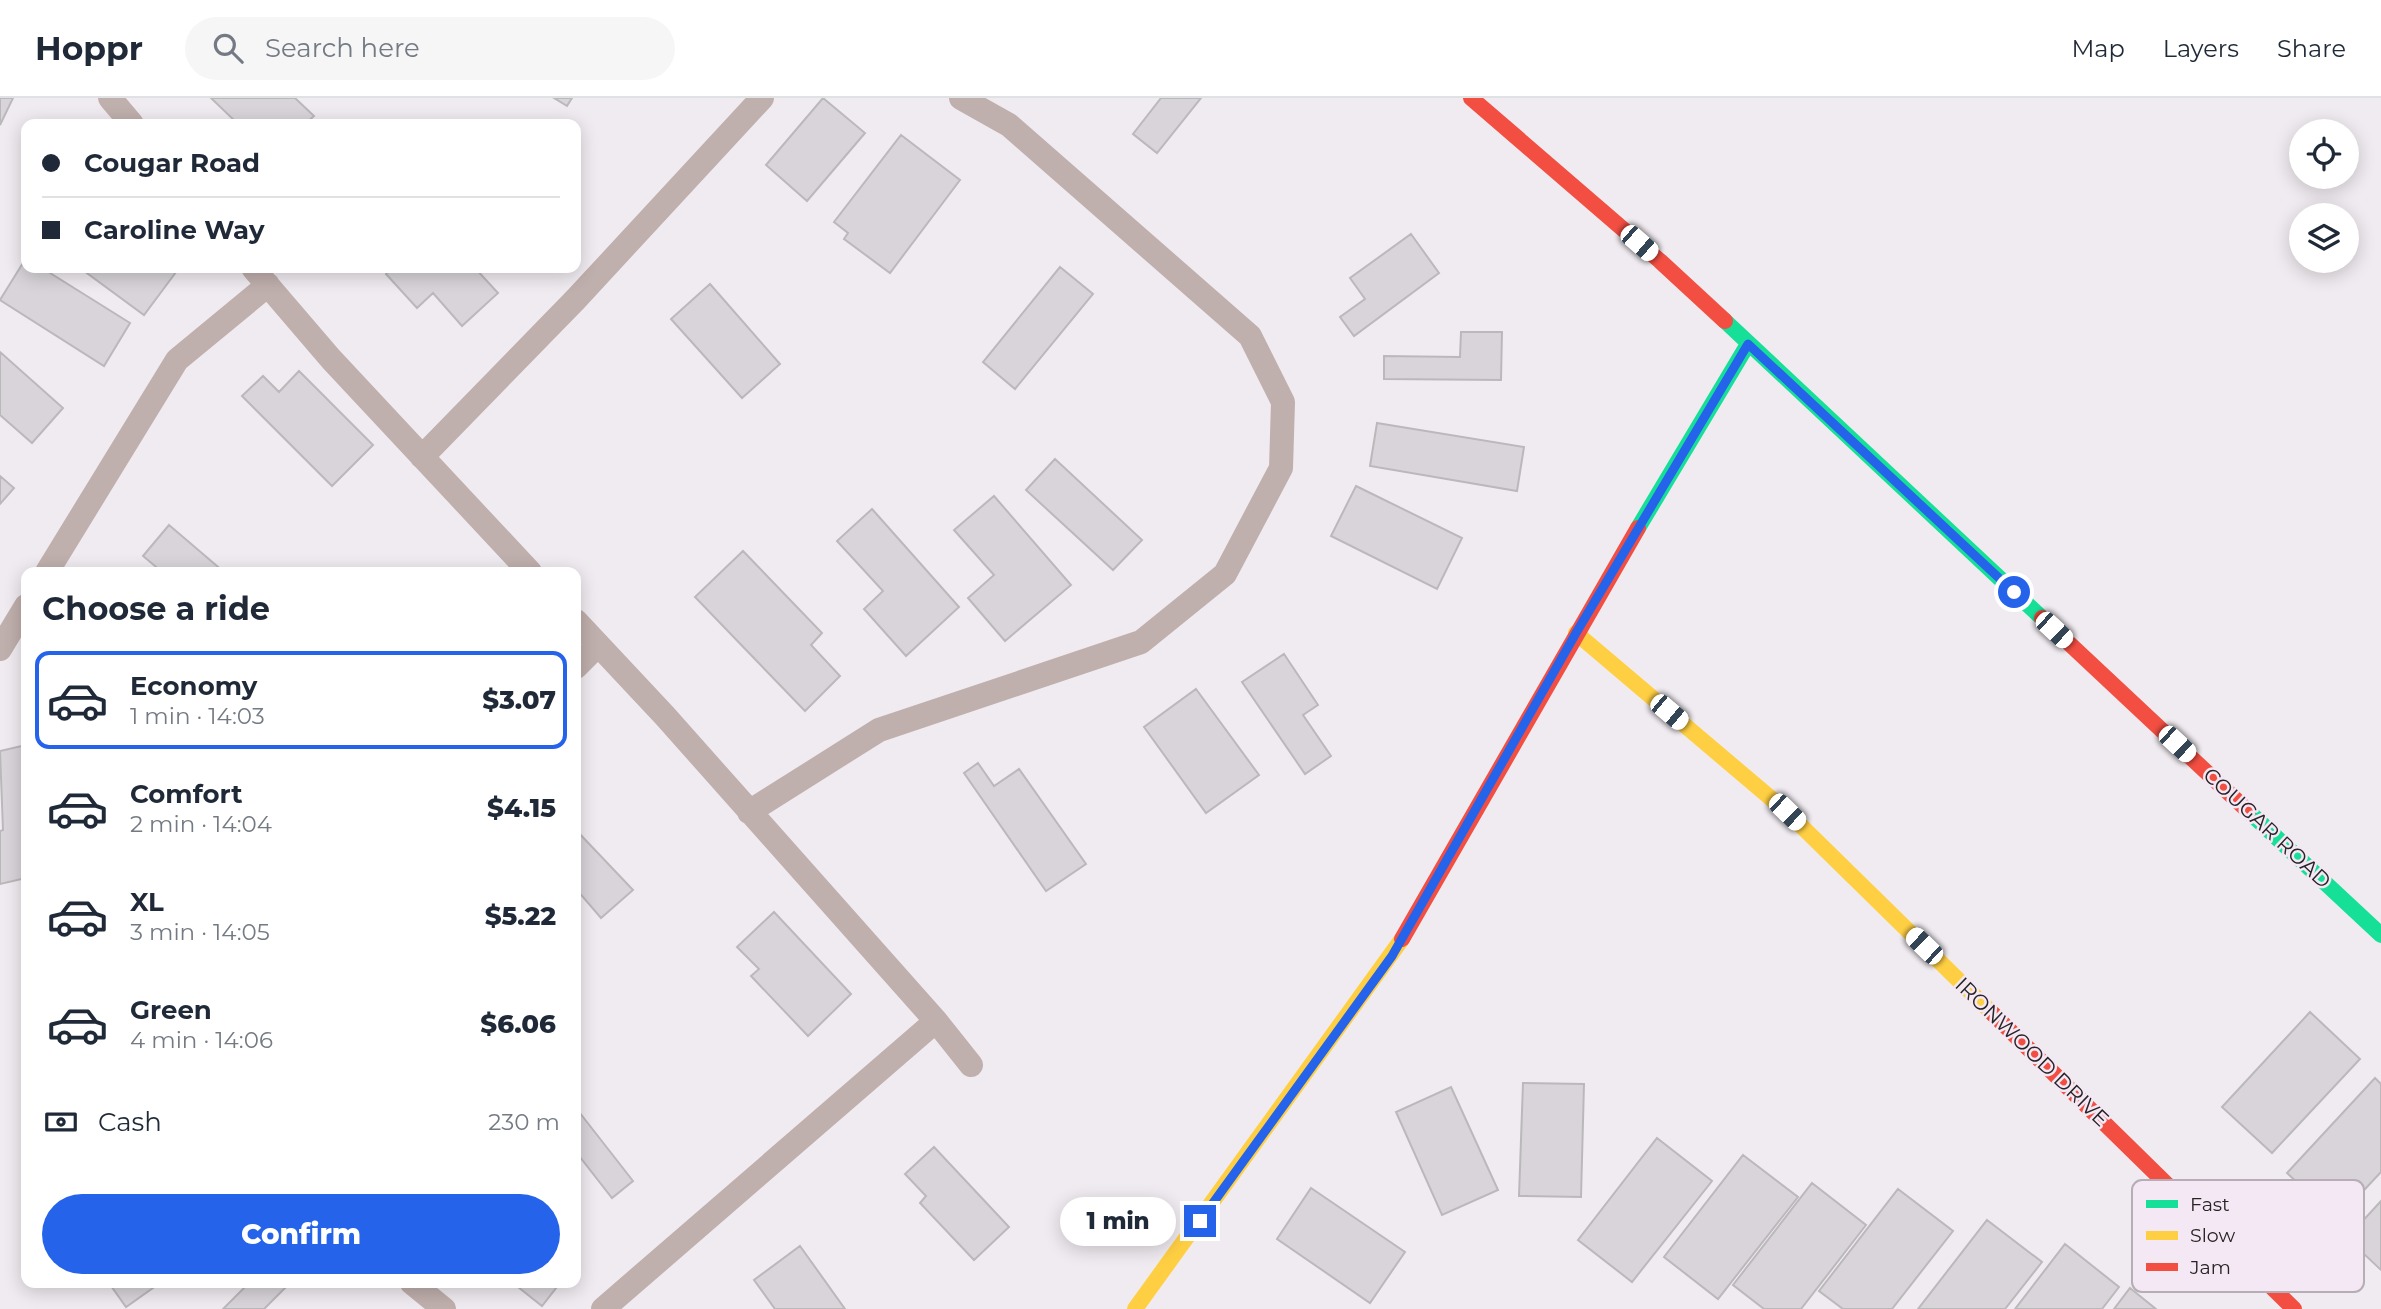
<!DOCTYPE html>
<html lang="en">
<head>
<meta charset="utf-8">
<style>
	body { margin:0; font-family:Montserrat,sans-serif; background:#f6f6f7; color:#1f2937; height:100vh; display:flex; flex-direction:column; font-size:26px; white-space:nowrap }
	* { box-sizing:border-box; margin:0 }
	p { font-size:23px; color:#747a83 }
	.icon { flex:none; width:38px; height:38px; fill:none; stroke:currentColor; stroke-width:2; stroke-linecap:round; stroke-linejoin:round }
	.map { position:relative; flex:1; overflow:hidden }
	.details { position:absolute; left:21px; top:469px; width:560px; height:721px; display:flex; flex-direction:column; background:#fff; border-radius:14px; box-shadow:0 4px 18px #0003 }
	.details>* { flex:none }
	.top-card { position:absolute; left:21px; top:21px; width:560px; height:154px; border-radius:14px; box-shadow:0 4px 18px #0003; display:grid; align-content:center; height:154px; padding:0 21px; background:#fff }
	.buttons { position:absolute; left:2289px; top:21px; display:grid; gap:14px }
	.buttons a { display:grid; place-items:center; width:70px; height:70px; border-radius:50%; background:#fff; box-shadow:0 4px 18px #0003; font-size:35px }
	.end { position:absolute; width:32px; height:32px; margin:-16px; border:9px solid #2563eb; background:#fff; box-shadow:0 0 0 4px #fff }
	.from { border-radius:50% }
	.bubble { position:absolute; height:49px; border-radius:24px; background:#fff; box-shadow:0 4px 18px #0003; font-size:23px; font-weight:800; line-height:49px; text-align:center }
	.car { position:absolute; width:21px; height:42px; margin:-21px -10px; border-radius:9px; box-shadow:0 0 5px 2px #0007; background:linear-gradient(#fff 24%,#345 0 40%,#fff 0 76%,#345 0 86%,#fff 0) }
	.top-card b { display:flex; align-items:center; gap:24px; height:66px; font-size:26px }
	.top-card b+b { border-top:2px solid #e0e1e3 }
	.top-card i { width:18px; height:18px; background:#1f2937 }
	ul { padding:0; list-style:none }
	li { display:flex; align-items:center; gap:21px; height:98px; margin:0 14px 10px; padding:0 7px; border:4px solid transparent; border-radius:14px }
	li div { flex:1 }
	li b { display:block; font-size:26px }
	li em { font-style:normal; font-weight:800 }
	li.selected { border-color:#2563eb }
	li>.icon { width:63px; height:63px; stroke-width:1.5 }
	h2 { padding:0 21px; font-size:32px; line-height:84px }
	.pay { display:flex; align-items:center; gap:18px; height:77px; padding:0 21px; font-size:26px }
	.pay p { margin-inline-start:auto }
	.action { display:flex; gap:14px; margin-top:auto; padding:14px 21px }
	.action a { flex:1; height:80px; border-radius:42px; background:#2563eb; color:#fff; font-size:28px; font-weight:800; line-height:80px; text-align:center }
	header { display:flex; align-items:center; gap:42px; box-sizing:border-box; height:98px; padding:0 35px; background:#fff; border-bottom:2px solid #e0e1e3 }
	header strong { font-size:33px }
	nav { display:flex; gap:38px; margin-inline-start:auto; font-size:24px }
	.search { width:490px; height:63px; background:#f6f6f7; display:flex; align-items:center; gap:18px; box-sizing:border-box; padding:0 24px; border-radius:38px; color:#747a83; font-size:26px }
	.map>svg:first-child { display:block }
	.building { fill:#d8d4d9; stroke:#bbb8bc; stroke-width:2 }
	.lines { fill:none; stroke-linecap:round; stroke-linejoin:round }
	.lane { stroke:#bfafad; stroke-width:24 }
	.fast { stroke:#16e098; stroke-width:16 }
	.slow { stroke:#ffcf43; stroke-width:16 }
	.jam { stroke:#f24e42; stroke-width:16 }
	.route { stroke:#2563eb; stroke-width:9 }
	.labels { text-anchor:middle; stroke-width:5; stroke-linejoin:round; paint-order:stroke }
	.street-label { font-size:21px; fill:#272326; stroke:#f3e8f3 }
	.key { fill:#f3e8f3; stroke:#b6adb6; stroke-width:2 }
	.key-label { font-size:19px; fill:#272326 }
</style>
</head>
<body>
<header>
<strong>Hoppr</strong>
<div class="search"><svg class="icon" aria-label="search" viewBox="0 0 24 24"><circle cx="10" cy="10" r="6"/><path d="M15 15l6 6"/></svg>Search here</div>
<nav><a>Map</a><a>Layers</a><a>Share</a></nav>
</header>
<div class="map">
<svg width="2381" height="1211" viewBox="0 0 2381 1211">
	<rect width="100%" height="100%" fill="#f0ebf0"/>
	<path class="building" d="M0,0h13l-13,27z
		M211,0h84l19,18 -9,8h-67z
		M554,0h18l-5,8z
		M823,0l42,35 -58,68 -41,-36z
		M1161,0h40l-44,55 -24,-19z
		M901,37l59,45 -70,93 -46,-34 4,-6 -14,-11z
		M1411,136l28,39 -85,63 -14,-19 25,-18 -15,-21z
		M26,160v10h16l88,55 -26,43 -104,-66z
		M1060,169l33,27 -78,95 -32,-27z
		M80,170h99l-35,47z
		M393,170h82l23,25 -36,33 -29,-33 -16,15 -31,-34z
		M710,186l70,80 -38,34 -71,-79z
		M1461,234h41l-1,48 -117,-1v-23l76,1z
		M0,254l63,56 -31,35 -32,-28z
		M299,273l74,74 -41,41 -90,-90 21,-20 16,16z
		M1377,325l147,24 -7,44 -147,-25z
		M1055,361l87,81 -29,30 -87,-80z
		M0,378l14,12 -14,16z
		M1356,388l106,52 -25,51 -106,-53z
		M994,398l77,89 -66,56 -37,-43 26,-23 -40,-45z
		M872,411l87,98 -53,49 -42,-47 19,-18 -46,-50z
		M169,427l55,47h-62l-19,-16z
		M743,453l79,82 -11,12 29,31 -35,35 -110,-114z
		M1284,556l34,51 -15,10 28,41 -26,18 -63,-92z
		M1196,591l63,86 -53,38 -62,-86z
		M26,647v133l-26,6v-53l3,-1 -3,-79z
		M978,665l16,23 25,-17 67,95 -40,27 -82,-118z
		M576,732l57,60 -32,28 -25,-29z
		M774,814l77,82 -43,42 -57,-60 8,-7 -22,-22z
		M2310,914l50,47 -88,94 -50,-46z
		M2375,980l6,6v88l-44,47 -50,-46z
		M1523,985l61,1 -3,113 -62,-1z
		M1451,989l47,103 -56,25 -46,-103z
		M576,1010l57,73 -21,17 -36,-46z
		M1657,1040l55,43 -80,101 -54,-42z
		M934,1049l75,80 -35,33 -54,-57 6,-7 -21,-22z
		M1743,1057l55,42 -80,102 -54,-42z
		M1812,1085l54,42 -65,84h-37l-31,-24z
		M1311,1090l94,64 -35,51 -93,-64z
		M1898,1091l55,42 -61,78h-49l-24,-18z
		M2381,1103v69l-34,-32z
		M1987,1122l55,42 -37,47h-87z
		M2065,1146l54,43 -17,22h-87z
		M800,1148l45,63h-70l-21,-29z
		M109,1185h51l-34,24z
		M249,1185h41l-26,26h-41z
		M513,1185h47l-18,23z
		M2130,1190l26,21h-42z"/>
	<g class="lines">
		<path class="lane" d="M110,0l22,26
			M253,170l78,91 199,213
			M422,359l154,-158 186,-201
			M47,474l130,-212 91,-75
			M576,523l89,95 271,305 35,44
			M0,551l26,-43
			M576,569l22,-22
			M749,714l130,-82 262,-88 84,-68 56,-106 2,-66 -33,-66 -241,-211 -48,-27
			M412,1185l32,26
			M603,1211l333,-288"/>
		<path class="fast" d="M1725,223l317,297
			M1638,430l110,-184
			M2248,713l133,124"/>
		<path class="slow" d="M1576,535l211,179 205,201
			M1135,1211l267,-370"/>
		<path class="jam" d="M1471,0l189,163 65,60
			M2042,520l206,193
			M1402,841l236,-411
			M1992,915l302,296"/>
	</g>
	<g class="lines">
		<path class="route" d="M1200,1123l192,-265 184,-323 172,-289 266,248"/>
	</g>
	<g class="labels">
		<g class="street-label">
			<text transform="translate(2267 730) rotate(43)" y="7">COUGAR ROAD</text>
			<text transform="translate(2032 954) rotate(44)" y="7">IRONWOOD DRIVE</text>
		</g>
	</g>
	<rect x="2132" y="1082" width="232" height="112" rx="10" class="key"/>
	<rect x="2146" y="1102" width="32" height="8" fill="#16e098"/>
	<rect x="2146" y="1133" width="32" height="9" fill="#ffcf43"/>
	<rect x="2146" y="1165" width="32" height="8" fill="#f24e42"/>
	<g class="key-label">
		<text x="2190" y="1113">Fast</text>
		<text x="2190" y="1144">Slow</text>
		<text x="2190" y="1176">Jam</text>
	</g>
</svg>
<div class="buttons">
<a><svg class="icon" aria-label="locate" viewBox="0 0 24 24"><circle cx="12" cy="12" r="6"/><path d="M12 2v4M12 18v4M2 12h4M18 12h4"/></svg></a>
<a><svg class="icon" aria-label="layers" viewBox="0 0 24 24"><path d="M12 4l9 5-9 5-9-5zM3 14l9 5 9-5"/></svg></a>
</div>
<i class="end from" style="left:2014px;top:494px"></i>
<i class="end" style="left:1200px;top:1123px"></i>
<div class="bubble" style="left:1060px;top:1099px;width:116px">1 min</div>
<i class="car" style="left:1639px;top:145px;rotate:131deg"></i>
<i class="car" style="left:2054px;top:532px;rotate:133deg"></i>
<i class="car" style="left:1669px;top:614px;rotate:130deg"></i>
<i class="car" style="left:2177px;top:646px;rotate:133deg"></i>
<i class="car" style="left:1787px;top:714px;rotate:134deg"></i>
<i class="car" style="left:1924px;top:848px;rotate:314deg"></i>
<div class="top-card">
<b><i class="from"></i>Cougar Road</b>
<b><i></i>Caroline Way</b>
</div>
<section class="details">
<h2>Choose a ride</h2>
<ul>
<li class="selected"><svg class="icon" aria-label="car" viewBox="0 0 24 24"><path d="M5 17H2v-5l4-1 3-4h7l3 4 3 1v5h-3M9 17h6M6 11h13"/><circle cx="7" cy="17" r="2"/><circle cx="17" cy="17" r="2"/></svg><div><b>Economy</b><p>1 min · 14:03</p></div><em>$3.07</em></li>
<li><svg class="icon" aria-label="car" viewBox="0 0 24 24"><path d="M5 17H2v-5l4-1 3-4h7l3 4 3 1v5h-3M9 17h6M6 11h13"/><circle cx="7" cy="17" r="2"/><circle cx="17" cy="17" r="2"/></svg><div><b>Comfort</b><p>2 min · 14:04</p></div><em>$4.15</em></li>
<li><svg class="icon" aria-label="car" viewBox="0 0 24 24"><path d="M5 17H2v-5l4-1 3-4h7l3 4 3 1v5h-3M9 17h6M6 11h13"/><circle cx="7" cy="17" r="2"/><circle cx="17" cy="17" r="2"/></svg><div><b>XL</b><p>3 min · 14:05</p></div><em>$5.22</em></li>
<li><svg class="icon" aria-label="car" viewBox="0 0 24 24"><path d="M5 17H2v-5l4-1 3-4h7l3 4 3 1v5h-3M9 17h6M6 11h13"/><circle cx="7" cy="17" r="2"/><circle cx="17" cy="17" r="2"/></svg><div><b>Green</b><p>4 min · 14:06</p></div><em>$6.06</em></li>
</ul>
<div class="pay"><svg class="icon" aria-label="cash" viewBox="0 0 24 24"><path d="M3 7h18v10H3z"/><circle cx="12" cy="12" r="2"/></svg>Cash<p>230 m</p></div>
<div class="action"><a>Confirm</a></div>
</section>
</div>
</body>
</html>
